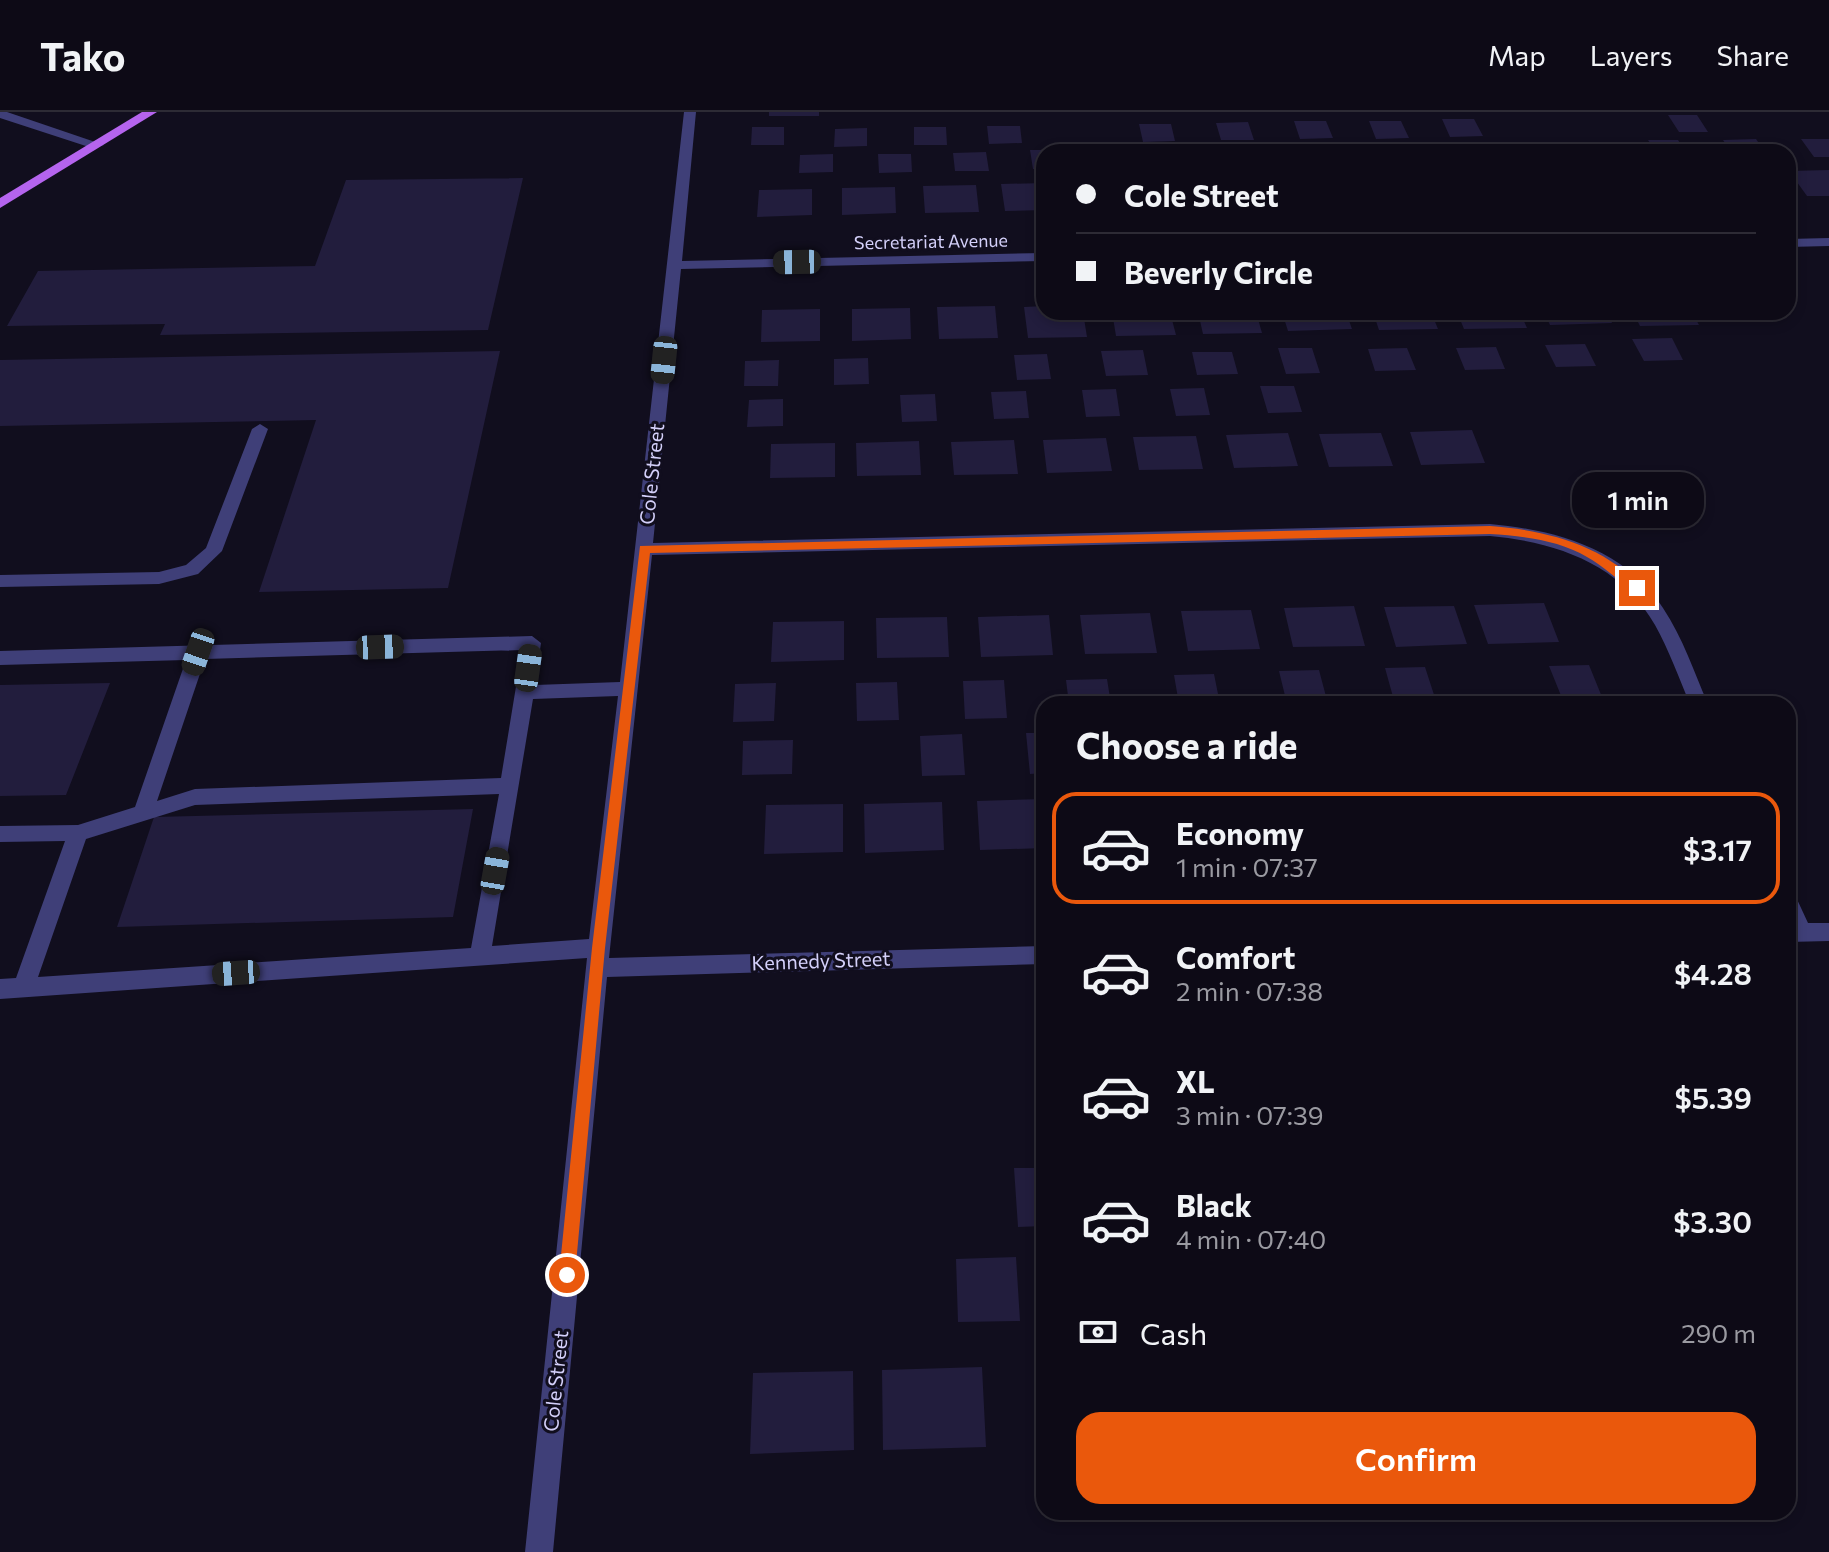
<!DOCTYPE html>
<html lang="en">
<head>
<meta charset="utf-8">
<style>
	body { margin:0; font-family:Commissioner,sans-serif; background:#1b1823; color:#f1f3f6; height:100vh; display:flex; flex-direction:column; font-size:30px; white-space:nowrap }
	* { box-sizing:border-box; margin:0 }
	p { font-size:26px; color:#9a9aa1 }
	.icon { flex:none; width:44px; height:44px; fill:none; stroke:currentColor; stroke-width:2; stroke-linecap:round; stroke-linejoin:round }
	.map { position:relative; flex:1; overflow:hidden }
	.panel { position:absolute; left:1036px; top:584px; width:760px; height:824px; display:flex; flex-direction:column; background:#0d0a16; border-radius:24px; box-shadow:0 4px 12px #0003,0 0 0 2px #2d2b35 }
	.panel>* { flex:none }
	.top-card { position:absolute; left:1036px; top:32px; width:760px; height:176px; border-radius:24px; box-shadow:0 4px 12px #0003,0 0 0 2px #2d2b35; display:grid; align-content:center; height:176px; padding:0 40px; background:#0d0a16 }
	.end { position:absolute; width:36px; height:36px; margin:-18px; border:10px solid #ea580c; background:#fff; box-shadow:0 0 0 4px #fff }
	.from { border-radius:50% }
	.bubble { position:absolute; height:56px; border-radius:24px; background:#0d0a16; box-shadow:0 4px 12px #0003,0 0 0 2px #2d2b35; font-size:26px; font-weight:600; line-height:56px; text-align:center }
	.car { position:absolute; width:24px; height:48px; margin:-24px -12px; border-radius:10px; box-shadow:0 0 6px 2px #0007; background:linear-gradient(#222 24%,#8ab4d8 0 40%,#222 0 76%,#8ab4d8 0 86%,#222 0) }
	.top-card b { display:flex; align-items:center; gap:28px; height:76px; font-size:30px }
	.top-card b+b { border-top:2px solid #2d2b35 }
	.top-card i { width:20px; height:20px; background:#f1f3f6 }
	ul { padding:0; list-style:none }
	li { display:flex; align-items:center; gap:24px; height:112px; margin:0 16px 12px; padding:0 24px; border:4px solid transparent; border-radius:24px }
	li div { flex:1 }
	li b { display:block; font-size:30px }
	li em { font-style:normal; font-weight:600 }
	li.selected { border-color:#ea580c }
	li>.icon { width:72px; height:72px; stroke-width:1.5 }
	h2 { padding:0 40px; font-size:36px; line-height:96px }
	.pay { display:flex; align-items:center; gap:20px; height:88px; padding:0 40px; font-size:30px }
	.pay p { margin-inline-start:auto }
	.primary-button { display:flex; gap:16px; margin-top:auto; padding:16px 40px }
	.primary-button a { flex:1; height:92px; border-radius:24px; background:#ea580c; color:#fff; font-size:32px; font-weight:600; line-height:92px; text-align:center }
	header { display:flex; align-items:center; gap:48px; box-sizing:border-box; height:112px; padding:0 40px; background:#0d0a16; border-bottom:2px solid #2d2b35 }
	header strong { font-size:38px }
	nav { display:flex; gap:44px; margin-inline-start:auto; font-size:28px }
	.map>svg:first-child { display:block }
	.building { fill:#221d3d }
	.lines { fill:none; stroke-linecap:round; stroke-linejoin:round }
	.minor { fill:#3f3f78; fill-rule:evenodd }
	.major { fill:#b564ee; fill-rule:evenodd }
	.route { fill:#ea580c }
	.labels { text-anchor:middle; stroke-width:6; stroke-linejoin:round; paint-order:stroke }
	.far-street-label { font-size:18px; fill:#d4d0fa; stroke:#110e1e }
	.street-label { font-size:20px; fill:#d4d0fa; stroke:#110e1e }
</style>
</head>
<body>
<header>
<strong>Tako</strong>
<nav><a>Map</a><a>Layers</a><a>Share</a></nav>
</header>
<div class="map">
<svg width="1829" height="1440" viewBox="0 0 1829 1440">
	<rect width="100%" height="100%" fill="#110e1e"/>
	<path class="building" d="M769,0h50v4h-50z
		M1668,3h29l11,17h-29z
		M1442,7h32l9,17 -33,1z
		M1294,9h32l7,17 -33,1z
		M1369,9h32l8,17 -33,1z
		M1248,10l6,18h-33l-5,-17z
		M1139,12h32l4,17 -32,1z
		M987,14h33l2,17 -33,1z
		M752,15h32v18h-33z
		M914,15h32l1,18h-33z
		M867,16v18l-33,1 1,-18z
		M1756,27l9,13h-34l-8,-12z
		M1801,27h28v18h-15z
		M1648,28h30l8,12h-30z
		M1530,31l5,9h-33l-4,-8z
		M1573,31h30l5,9h-30z
		M1341,34h33l2,6h-33z
		M1030,38h14v19h-11z
		M986,40l3,19h-34l-2,-18z
		M833,42v18l-34,1 1,-18z
		M878,42h33l1,18 -33,1z
		M1829,58v26h-22l-18,-25z
		M523,66l-35,152 -328,5 5,-11 -158,2 31,-55 277,-5 31,-86z
		M1044,71v27l-39,1 -4,-27z
		M976,73l3,27 -54,1 -2,-27z
		M895,75l1,26 -54,2v-27z
		M812,77v26l-55,2 2,-27z
		M995,194l3,32 -59,1 -2,-32z
		M1044,194v6h39l4,25 -59,1 -4,-31z
		M910,196l1,31 -59,2v-32z
		M820,197v32l-59,1 1,-32z
		M1112,200h58l6,23 -60,1z
		M1198,200h58l6,21 -59,1z
		M1282,200h64l6,17 -64,2z
		M1373,200h58l7,17 -59,1z
		M1457,200h63l7,16 -63,1z
		M1544,200h63l5,11 -62,2z
		M1633,200h59l7,13 -59,1z
		M1672,226l11,22 -39,1 -12,-22z
		M1585,232l11,22 -40,1 -11,-22z
		M1496,235l9,22 -40,1 -9,-22z
		M1278,236h34l8,25 -34,1z
		M1407,236l9,22 -41,1 -7,-22z
		M1143,238l5,25 -42,1 -5,-25z
		M500,239l-52,237 -189,4 57,-172 -316,6v-66z
		M1192,240h40l6,22 -41,1z
		M1047,242l4,25 -34,1 -3,-25z
		M868,246l1,26 -35,1v-26z
		M779,248l-1,26h-34l1,-25z
		M1260,274h34l8,26 -34,1z
		M1204,276l6,27 -34,1 -6,-27z
		M1116,277l4,27 -34,1 -4,-27z
		M1026,279l3,27 -35,1 -3,-27z
		M935,282l2,27 -35,1 -2,-27z
		M783,287v27l-36,1 2,-27z
		M1472,318l13,33 -64,2 -11,-33z
		M1288,321l10,33 -64,2 -8,-33z
		M1381,321l12,33 -64,1 -10,-33z
		M1196,324l7,33 -64,1 -6,-33z
		M1106,326l6,33 -65,2 -4,-33z
		M1014,328l4,34 -64,1 -3,-33z
		M919,329l2,34 -64,1 -1,-33z
		M835,331v34l-65,1 1,-34z
		M1544,491l15,39 -71,2 -14,-39z
		M1354,494l11,40 -72,1 -9,-39z
		M1454,494l13,38 -71,3 -12,-40z
		M1251,498l9,39 -72,2 -7,-40z
		M1150,501l7,40 -72,1 -5,-39z
		M1049,503l4,40 -72,2 -3,-40z
		M947,505l2,40 -72,1 -1,-40z
		M844,509v39l-73,2 2,-40z
		M1589,553l15,37 -40,1 -15,-37z
		M1425,555l12,37h-42l-10,-36z
		M1319,558l9,34h-41l-8,-33z
		M1214,562l6,30h-41l-5,-29z
		M1107,567l4,25h-42l-3,-24z
		M1004,568l3,38 -42,1 -2,-38z
		M897,570l2,38 -42,1 -1,-38z
		M110,571l-44,112 -66,1v-111z
		M776,571l-2,38 -41,1 2,-38z
		M1026,621h18v40l-14,1z
		M962,622l3,41 -43,1 -2,-40z
		M793,628l-1,34 -50,1 1,-34z
		M1044,687v49l-64,2 -3,-49z
		M942,690l2,48 -79,3 -1,-49z
		M843,692v48l-79,2 2,-49z
		M473,697l-20,108 -336,10 37,-110z
		M1014,1056h30v58l-26,1z
		M1016,1145l4,64 -62,1 -2,-63z
		M982,1255l4,80 -103,3 -1,-80z
		M853,1259l1,79 -104,4 3,-81z"/>
	<g class="lines">
		<path class="minor" d="M0,0h7l97,33 -12,3 -92,-30z
			M684,0h12l-14,149 362,-8v8l-363,8 -28,274 837,-19c66,6 135,25 173,84 20,30 31,64 45,96h-18c-11,-26 -21,-54 -35,-79 -34,-61 -99,-83 -165,-89l-838,19 -43,403 435,-12v18l-437,13 -54,575h-28l62,-594 -587,41v-20l16,-1 49,-137 -65,1v-16l78,-1 57,-18 51,-147 -186,5v-14l532,-15 9,7 -6,42 85,-3zM522,538l-21,128 -306,11 -38,12 48,-142zM618,584l-29,243 -97,7 41,-247zM499,682l-28,154 -433,29 48,-138 109,-34z
			M1829,126v8l-41,1v-8z
			M260,312l8,5 -46,122 -24,23 -39,10 -159,3v-12l159,-3 27,-7 20,-17 46,-119z
			M1788,780l7,3 13,28h21v18l-41,1z"/>
		<path class="major" d="M142,0h15l-157,96v-10z"/>
	</g>
	<path class="route" d="M1490,414c55,4 115,19 152,62l-9,3c-15,-11 -30,-25 -46,-34 -28,-17 -65,-21 -97,-23l-840,19 -45,395 -30,327 -8,8 -6,-2 -2,-6 33,-327 48,-402z"/>
	<g class="labels">
		<g class="far-street-label">
			<text transform="translate(931 130) rotate(-1)" y="6">Secretariat Avenue</text>
		</g>
		<g class="street-label">
			<text transform="translate(652 362) rotate(-84)" y="7">Cole Street</text>
			<text transform="translate(821 849) rotate(-2)" y="7">Kennedy Street</text>
			<text transform="translate(556 1269) rotate(-84)" y="7">Cole Street</text>
		</g>
	</g>
</svg>
<i class="end from" style="left:567px;top:1163px"></i>
<i class="end" style="left:1637px;top:476px"></i>
<div class="bubble" style="left:1572px;top:360px;width:132px">1 min</div>
<i class="car" style="left:797px;top:150px;rotate:269deg"></i>
<i class="car" style="left:664px;top:248px;rotate:186deg"></i>
<i class="car" style="left:380px;top:535px;rotate:88deg"></i>
<i class="car" style="left:198px;top:540px;rotate:199deg"></i>
<i class="car" style="left:528px;top:556px;rotate:8deg"></i>
<i class="car" style="left:495px;top:759px;rotate:10deg"></i>
<i class="car" style="left:236px;top:861px;rotate:266deg"></i>
<div class="top-card">
<b><i class="from"></i>Cole Street</b>
<b><i></i>Beverly Circle</b>
</div>
<section class="panel">
<h2>Choose a ride</h2>
<ul>
<li class="selected"><svg class="icon" aria-label="car" viewBox="0 0 24 24"><path d="M5 17H2v-5l4-1 3-4h7l3 4 3 1v5h-3M9 17h6M6 11h13"/><circle cx="7" cy="17" r="2"/><circle cx="17" cy="17" r="2"/></svg><div><b>Economy</b><p>1 min · 07:37</p></div><em>$3.17</em></li>
<li><svg class="icon" aria-label="car" viewBox="0 0 24 24"><path d="M5 17H2v-5l4-1 3-4h7l3 4 3 1v5h-3M9 17h6M6 11h13"/><circle cx="7" cy="17" r="2"/><circle cx="17" cy="17" r="2"/></svg><div><b>Comfort</b><p>2 min · 07:38</p></div><em>$4.28</em></li>
<li><svg class="icon" aria-label="car" viewBox="0 0 24 24"><path d="M5 17H2v-5l4-1 3-4h7l3 4 3 1v5h-3M9 17h6M6 11h13"/><circle cx="7" cy="17" r="2"/><circle cx="17" cy="17" r="2"/></svg><div><b>XL</b><p>3 min · 07:39</p></div><em>$5.39</em></li>
<li><svg class="icon" aria-label="car" viewBox="0 0 24 24"><path d="M5 17H2v-5l4-1 3-4h7l3 4 3 1v5h-3M9 17h6M6 11h13"/><circle cx="7" cy="17" r="2"/><circle cx="17" cy="17" r="2"/></svg><div><b>Black</b><p>4 min · 07:40</p></div><em>$3.30</em></li>
</ul>
<div class="pay"><svg class="icon" aria-label="cash" viewBox="0 0 24 24"><path d="M3 7h18v10H3z"/><circle cx="12" cy="12" r="2"/></svg>Cash<p>290 m</p></div>
<div class="primary-button"><a>Confirm</a></div>
</section>
</div>
</body>
</html>
